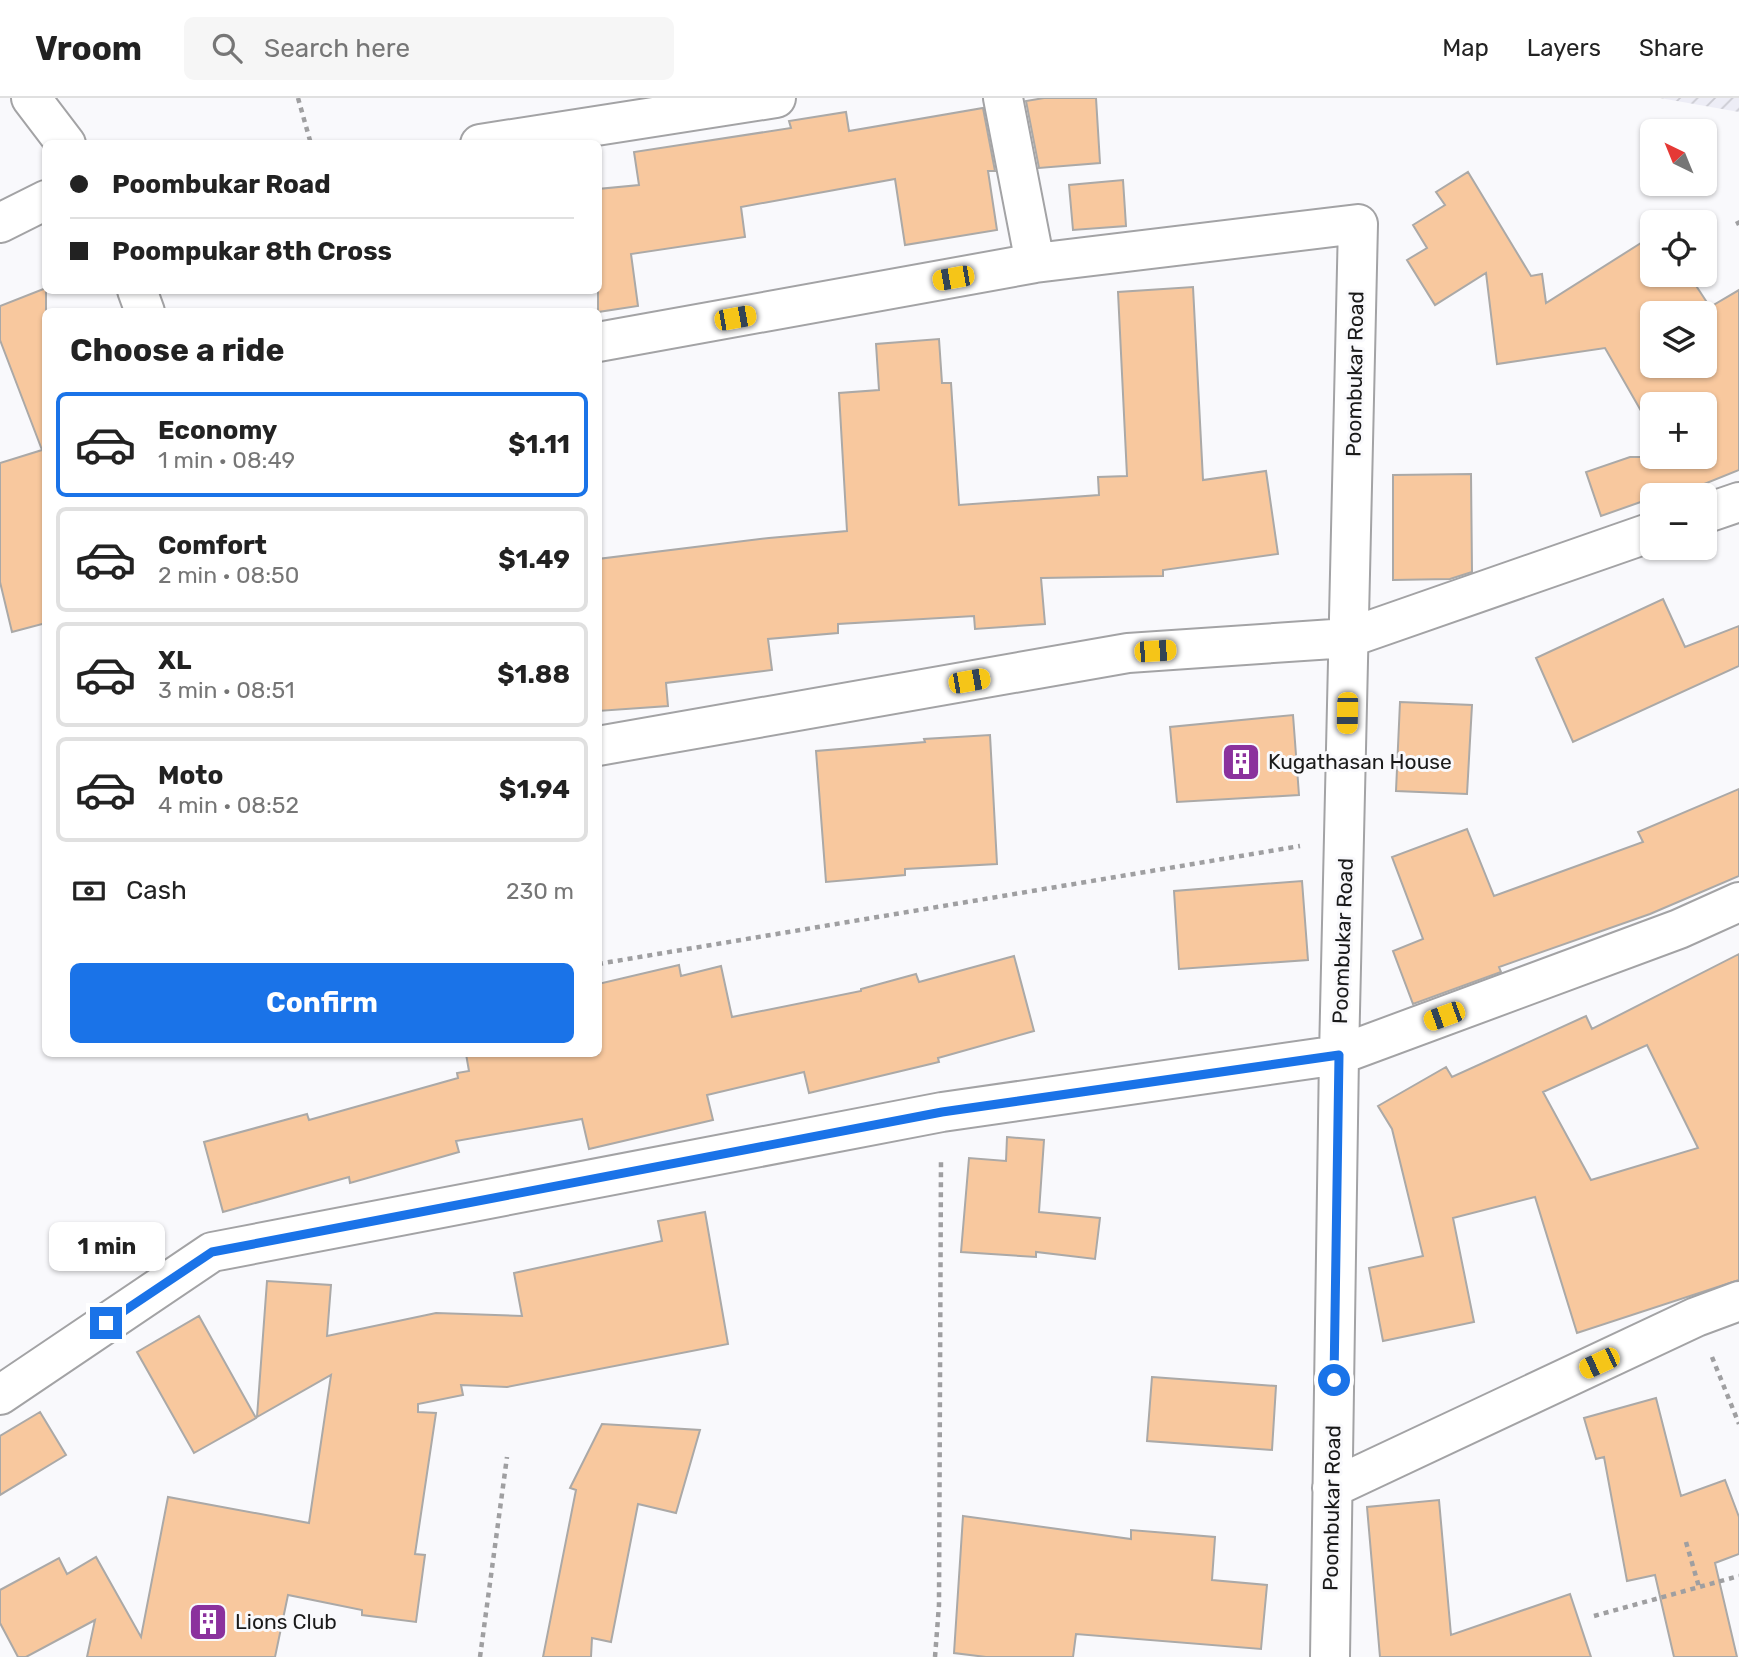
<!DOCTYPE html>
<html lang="en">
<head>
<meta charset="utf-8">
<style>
	body { margin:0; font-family:Rubik,sans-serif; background:#f6f6f6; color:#222; height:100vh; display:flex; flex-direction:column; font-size:26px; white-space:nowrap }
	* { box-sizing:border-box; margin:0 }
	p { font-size:23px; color:#767676 }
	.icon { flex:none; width:38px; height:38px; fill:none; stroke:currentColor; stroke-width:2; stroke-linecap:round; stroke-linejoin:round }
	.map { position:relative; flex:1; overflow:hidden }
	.sheet { position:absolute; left:42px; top:210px; width:560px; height:749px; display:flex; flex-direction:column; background:#fff; border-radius:10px; box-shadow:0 2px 5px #0004 }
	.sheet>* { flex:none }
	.guide { position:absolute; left:42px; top:42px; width:560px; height:154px; border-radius:10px; box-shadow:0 2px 5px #0004; display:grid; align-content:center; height:154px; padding:0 28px; background:#fff }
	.needle { width:46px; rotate:317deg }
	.buttons { position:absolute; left:1640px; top:21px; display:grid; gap:14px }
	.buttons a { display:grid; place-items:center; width:77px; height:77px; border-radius:10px; background:#fff; box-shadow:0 2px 5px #0004; font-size:35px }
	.end { position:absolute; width:32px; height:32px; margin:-16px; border:9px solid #1a73e8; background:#fff; box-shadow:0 0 0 4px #fff }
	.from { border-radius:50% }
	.bubble { position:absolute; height:49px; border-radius:10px; background:#fff; box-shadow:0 2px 5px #0004; font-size:23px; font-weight:700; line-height:49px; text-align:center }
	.car { position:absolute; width:21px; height:42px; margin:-21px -10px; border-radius:9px; box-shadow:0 0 5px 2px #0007; background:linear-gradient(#f5c518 24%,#345 0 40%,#f5c518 0 76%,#345 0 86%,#f5c518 0) }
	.guide b { display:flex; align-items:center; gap:24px; height:66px; font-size:26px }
	.guide b+b { border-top:2px solid #e0e0e0 }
	.guide i { width:18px; height:18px; background:#222 }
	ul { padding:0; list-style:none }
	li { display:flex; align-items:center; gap:21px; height:105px; margin:0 14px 10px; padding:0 14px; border:4px solid #e0e0e0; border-radius:10px }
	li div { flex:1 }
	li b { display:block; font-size:26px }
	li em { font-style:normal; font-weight:700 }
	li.on { border-color:#1a73e8 }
	li>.icon { width:63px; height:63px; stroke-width:1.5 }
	h2 { padding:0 28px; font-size:32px; line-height:84px }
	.pay { display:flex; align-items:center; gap:18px; height:77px; padding:0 28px; font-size:26px }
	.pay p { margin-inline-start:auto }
	.cta { display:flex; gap:14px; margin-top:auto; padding:14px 28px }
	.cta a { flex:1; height:80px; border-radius:10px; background:#1a73e8; color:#fff; font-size:28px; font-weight:700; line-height:80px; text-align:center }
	header { display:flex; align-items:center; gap:42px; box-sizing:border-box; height:98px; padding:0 35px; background:#fff; border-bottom:2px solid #e0e0e0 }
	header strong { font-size:33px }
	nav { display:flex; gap:38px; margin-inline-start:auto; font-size:24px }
	.search { width:490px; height:63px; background:#f6f6f6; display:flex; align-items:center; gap:18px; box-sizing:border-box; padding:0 24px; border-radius:10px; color:#767676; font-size:26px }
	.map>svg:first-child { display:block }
	.industrial { fill:url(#industrial-furrows) }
	.building { fill:#f8c89e; stroke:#aba9a7; stroke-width:2; fill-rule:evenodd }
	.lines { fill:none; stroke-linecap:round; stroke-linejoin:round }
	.minor-casing { stroke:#a3a3a5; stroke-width:42 }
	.path { stroke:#9f9fa1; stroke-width:4.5; stroke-dasharray:5 5; stroke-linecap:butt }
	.minor { stroke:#fff; stroke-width:38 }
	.route { stroke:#1a73e8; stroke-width:9 }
	.labels { text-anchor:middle; stroke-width:6; stroke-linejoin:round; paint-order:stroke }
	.street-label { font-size:21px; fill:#1a1a1a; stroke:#f9f9fc }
	.poi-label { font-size:21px; fill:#1a1a1a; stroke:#f9f9fc; text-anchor:start }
</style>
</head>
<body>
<header>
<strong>Vroom</strong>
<div class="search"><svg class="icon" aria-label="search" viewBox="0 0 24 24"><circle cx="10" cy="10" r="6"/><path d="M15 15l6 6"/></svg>Search here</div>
<nav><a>Map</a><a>Layers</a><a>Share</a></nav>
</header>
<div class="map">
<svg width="1739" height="1559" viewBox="0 0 1739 1559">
	<defs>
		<pattern id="industrial-furrows" width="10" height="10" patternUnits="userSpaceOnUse" patternTransform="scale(1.75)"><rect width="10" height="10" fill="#ededf6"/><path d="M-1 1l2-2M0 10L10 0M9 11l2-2" fill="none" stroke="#cbcbd2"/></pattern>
	</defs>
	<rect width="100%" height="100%" fill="#f9f9fc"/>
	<path class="industrial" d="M1660,0h79v14z"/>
	<path class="building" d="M1044,0h52l4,65 -61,5 -13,-67z
		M983,10l12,63h-7l9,59 -92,15 -10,-66 -154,28 4,30 -114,17 7,52 -40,6v-123l41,-4 -5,-33 157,-24 -2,-7 57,-9 3,19z
		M1468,74l63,104 11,-2 4,29 106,-67v39h37l21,32 29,-17v180l-62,25h-9l-1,-2 -15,2v3l-51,18 -15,-44 44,-15h74v-53h-52v26l-47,-82 -108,16 -11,-91 -51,32 -28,-45 20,-12 -14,-23 32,-20 -9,-13zM1652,215h52v53h-52z
		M1123,82l3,46 -53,4 -4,-45z
		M1193,189l10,193 63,-9 12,83 -115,16v6l-122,2 4,46 -70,5 -1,-13 -136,8v9l-70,6 4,31 -106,13 2,23 -70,5v-152l171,-21 78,-7 -8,-138 40,-3 -3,-46 63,-5 3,44h9l8,122 140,-10 -1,-18 29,-1 -9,-184z
		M46,190v335l-34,9 -12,-50v-119l42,-13 -42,-110v-34z
		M1471,376l1,98 -22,7 -57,1v-105z
		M1663,501l22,48 54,-21v40l-166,76 -37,-84z
		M1400,604l72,3 -5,89 -71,-3z
		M1293,617l6,80 -122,7 -7,-75z
		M990,637l7,129 -92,5v6l-79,7 -10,-131 109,-9 -1,-3z
		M1739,691v87l-89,38 -151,53 2,5 -88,32 -20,-53 30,-12 -31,-82 75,-28 27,67 149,-54 -5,-10z
		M1302,783l6,79 -129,9 -5,-78z
		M1739,856v326l-162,53 -42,-136 -82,21 21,104 -91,19 -14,-73 54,-12 -31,-127 -14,-23 68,-39 6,10 134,-61 6,13zM1647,947l51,103 -107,32 -48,-88z
		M1014,858l20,75 -96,27 1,4 -130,31 -5,-21 -97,23 6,25 -124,29 -7,-30 -126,22 3,11 -109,31 -1,-6 -126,35 -19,-70 103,-28 2,6 149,-42 -1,-5 12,-2 -3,-17h132v-70l81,-19 2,11 40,-10 11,51 129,-26v-2l55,-15 3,8z
		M1007,1039l37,3 -5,72 61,6 -5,41 -59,-7v5l-75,-5 8,-94 37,3z
		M705,1114l23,132 -221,43 -46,-2 2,10 -45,9v8l18,1 -21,141 10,1 -9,67 -54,-7v-5l-74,-15 -13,62h-188l8,-37 -69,37h-8l-18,-34v-33l59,-32 8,16 29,-17 45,80 27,-140 141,26 22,-148 -74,42 10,-136 64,4 -4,51 109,-23 86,3 -8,-43 148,-32 -4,-20z
		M199,1218l57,102 -62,35 -57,-101z
		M1152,1279l124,9 -4,64 -125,-9z
		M1656,1300l25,98 44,-16 14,37v37l-24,9 22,94h-63l-19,-82 -28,6 -23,-124 -8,2 -12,-41z
		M40,1314l26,43 -66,40v-59z
		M602,1326l98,6 -24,83 -38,-9 -27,138 -19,-4 -1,19h-48l33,-167 -6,-2z
		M1439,1402l12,135 119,-41 21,63h-211l-13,-150z
		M963,1418l168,23v-9l84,7 -3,43 55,5 -6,64 -185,-15 -3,23h-87l-32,-4z"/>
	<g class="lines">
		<g class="minor-casing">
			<path id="minor" d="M31,0l35,46
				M1003,0l32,165
				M480,46l296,-46
				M0,125l46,-23
				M137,192l8,22
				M598,244l437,-79 323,-39 -19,831 -9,602
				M1704,416l35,-12
				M598,648l530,-93 220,-15 304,-106
				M0,1297l212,-143 730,-140 397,-57 340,-126 60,-27
				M1332,1390l364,-171 43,-16"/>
		</g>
		<path class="path" d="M298,0l13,46
			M1737,123l2,4
			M598,866l702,-118
			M1712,1259l27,67
			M1686,1444l13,45
			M1594,1518l145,-40
			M480,1559l27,-200
			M935,1559l4,-52 2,-447"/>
		<use href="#minor" class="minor"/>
	</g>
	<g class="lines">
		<path class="route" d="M106,1225l106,-71 730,-140 397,-57 -5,325"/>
	</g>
	<defs>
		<g id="building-square" transform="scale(2.0125)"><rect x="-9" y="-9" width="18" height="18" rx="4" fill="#8b319d" stroke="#f9f9fc"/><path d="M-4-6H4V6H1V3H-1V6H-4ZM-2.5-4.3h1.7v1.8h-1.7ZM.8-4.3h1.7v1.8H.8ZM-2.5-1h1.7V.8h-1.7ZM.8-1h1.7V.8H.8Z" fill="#fff"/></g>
	</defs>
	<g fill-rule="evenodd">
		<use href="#building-square" x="1241" y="664"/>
		<use href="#building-square" x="208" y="1524"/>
	</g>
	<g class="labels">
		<g class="street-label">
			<text transform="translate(1355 276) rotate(-89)" y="7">Poombukar Road</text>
			<text transform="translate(1343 843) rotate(-88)" y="7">Poombukar Road</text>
			<text transform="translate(1332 1410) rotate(-89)" y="7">Poombukar Road</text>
		</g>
		<g class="poi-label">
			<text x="1268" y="671">Kugathasan House</text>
			<text x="235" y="1531">Lions Club</text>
		</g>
	</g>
</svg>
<div class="buttons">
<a><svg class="needle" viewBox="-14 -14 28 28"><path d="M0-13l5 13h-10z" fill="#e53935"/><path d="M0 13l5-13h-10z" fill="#767676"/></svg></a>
<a><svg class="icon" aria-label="locate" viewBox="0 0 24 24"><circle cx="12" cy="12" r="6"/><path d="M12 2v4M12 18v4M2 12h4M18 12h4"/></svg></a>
<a><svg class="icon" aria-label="layers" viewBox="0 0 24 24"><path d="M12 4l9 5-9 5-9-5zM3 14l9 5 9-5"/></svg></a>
<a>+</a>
<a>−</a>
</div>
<i class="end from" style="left:1334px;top:1282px"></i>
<i class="end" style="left:106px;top:1225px"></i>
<div class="bubble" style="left:49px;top:1124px;width:116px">1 min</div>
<i class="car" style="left:953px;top:180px;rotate:260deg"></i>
<i class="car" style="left:735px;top:220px;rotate:80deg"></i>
<i class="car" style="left:1155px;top:553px;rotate:86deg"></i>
<i class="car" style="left:969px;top:583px;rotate:80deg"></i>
<i class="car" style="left:1347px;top:615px;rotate:181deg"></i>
<i class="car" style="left:1444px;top:918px;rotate:250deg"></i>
<i class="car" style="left:1599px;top:1265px;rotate:245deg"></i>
<div class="guide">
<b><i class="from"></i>Poombukar Road</b>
<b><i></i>Poompukar 8th Cross</b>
</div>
<section class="sheet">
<h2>Choose a ride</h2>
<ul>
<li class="on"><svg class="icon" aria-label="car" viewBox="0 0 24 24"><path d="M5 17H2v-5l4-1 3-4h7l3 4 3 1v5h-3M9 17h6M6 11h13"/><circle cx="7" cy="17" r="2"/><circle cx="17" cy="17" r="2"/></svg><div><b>Economy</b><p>1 min · 08:49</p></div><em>$1.11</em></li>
<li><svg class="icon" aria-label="car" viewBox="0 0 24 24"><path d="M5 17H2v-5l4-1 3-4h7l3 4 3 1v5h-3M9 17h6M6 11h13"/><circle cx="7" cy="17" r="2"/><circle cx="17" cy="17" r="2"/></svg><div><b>Comfort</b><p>2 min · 08:50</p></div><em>$1.49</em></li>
<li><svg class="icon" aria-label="car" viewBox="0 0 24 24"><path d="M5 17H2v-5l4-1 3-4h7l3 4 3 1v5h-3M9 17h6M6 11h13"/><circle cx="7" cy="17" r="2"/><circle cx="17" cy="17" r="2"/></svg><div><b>XL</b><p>3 min · 08:51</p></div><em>$1.88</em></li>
<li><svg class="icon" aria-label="car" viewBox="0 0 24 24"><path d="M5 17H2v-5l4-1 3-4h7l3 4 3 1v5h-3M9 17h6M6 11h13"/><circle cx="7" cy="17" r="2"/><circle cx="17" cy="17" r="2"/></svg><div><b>Moto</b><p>4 min · 08:52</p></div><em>$1.94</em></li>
</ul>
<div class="pay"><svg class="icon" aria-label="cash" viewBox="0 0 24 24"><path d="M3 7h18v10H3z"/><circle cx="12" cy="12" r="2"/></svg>Cash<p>230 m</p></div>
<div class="cta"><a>Confirm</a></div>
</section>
</div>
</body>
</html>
